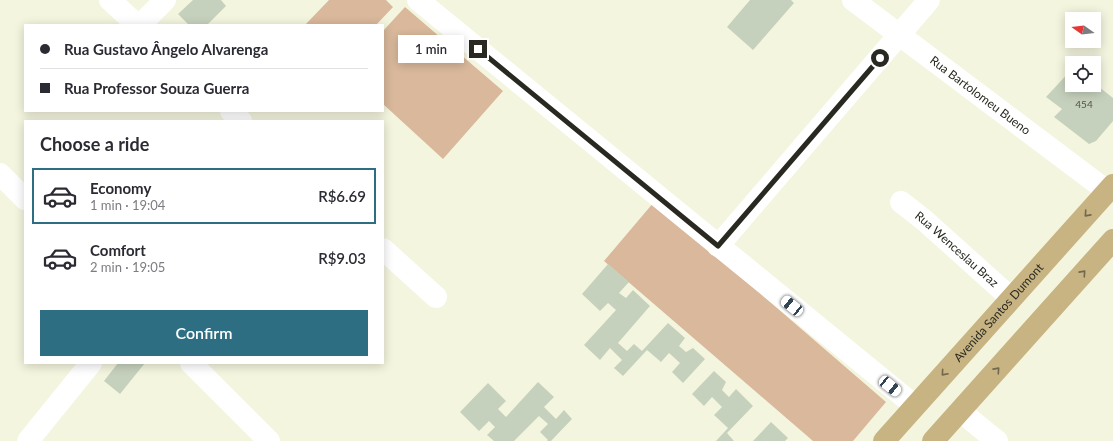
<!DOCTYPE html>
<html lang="en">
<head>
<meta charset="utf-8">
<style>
	body { margin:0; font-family:Lato,sans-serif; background:#f7f7f7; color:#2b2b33; height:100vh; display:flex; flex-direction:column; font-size:15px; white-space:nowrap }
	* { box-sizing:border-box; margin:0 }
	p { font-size:13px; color:#7c7c81 }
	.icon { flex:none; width:22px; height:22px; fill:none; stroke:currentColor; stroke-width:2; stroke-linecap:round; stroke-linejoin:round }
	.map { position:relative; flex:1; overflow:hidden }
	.panel { position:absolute; left:24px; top:120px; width:360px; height:244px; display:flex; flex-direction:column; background:#fff; border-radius:0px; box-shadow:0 2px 10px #0003 }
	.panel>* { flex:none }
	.guide { position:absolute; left:24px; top:24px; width:360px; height:88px; border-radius:0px; box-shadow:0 2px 10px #0003; display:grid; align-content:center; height:88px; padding:0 16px; background:#fff }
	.needle { width:26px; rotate:284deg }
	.controls { position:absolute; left:1065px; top:12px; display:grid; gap:8px }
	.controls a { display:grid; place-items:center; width:36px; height:36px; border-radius:0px; background:#fff; box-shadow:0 2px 10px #0003; font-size:20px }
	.end { position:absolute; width:18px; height:18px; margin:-9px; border:5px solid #292921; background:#fff; box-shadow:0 0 0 2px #fff }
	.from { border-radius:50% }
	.bubble { position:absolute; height:28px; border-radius:0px; background:#fff; box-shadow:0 2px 10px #0003; font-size:13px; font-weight:600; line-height:28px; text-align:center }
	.car { position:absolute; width:12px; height:24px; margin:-12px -6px; border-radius:5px; box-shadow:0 0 3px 1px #0007; background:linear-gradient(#fff 24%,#345 0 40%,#fff 0 76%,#345 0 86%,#fff 0) }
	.guide b { display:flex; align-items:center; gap:14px; height:38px; font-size:15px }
	.guide b+b { border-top:1px solid #e1e1e2 }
	.guide i { width:10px; height:10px; background:#2b2b33 }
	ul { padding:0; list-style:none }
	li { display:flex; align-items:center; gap:12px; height:56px; margin:0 8px 6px; padding:0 8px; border:2px solid transparent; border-radius:0px }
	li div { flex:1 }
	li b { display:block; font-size:15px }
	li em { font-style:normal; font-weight:600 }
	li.on { border-color:#2d6e82 }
	li>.icon { width:36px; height:36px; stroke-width:1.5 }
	h2 { padding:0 16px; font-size:18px; line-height:48px }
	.action { display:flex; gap:8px; margin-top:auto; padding:8px 16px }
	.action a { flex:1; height:46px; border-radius:0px; background:#2d6e82; color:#fff; font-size:16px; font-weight:600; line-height:46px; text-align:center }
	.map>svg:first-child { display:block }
	.green { fill:#d9b89b }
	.building { fill:#c6d1bd }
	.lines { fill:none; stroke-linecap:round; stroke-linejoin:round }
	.minor { stroke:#fff; stroke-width:22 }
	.major { stroke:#c8b483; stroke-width:22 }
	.oneway { stroke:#71684d }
	.route { stroke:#292921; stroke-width:5 }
	.labels { text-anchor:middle; stroke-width:3.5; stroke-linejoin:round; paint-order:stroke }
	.number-label { font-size:10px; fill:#505348 }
	.street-label { font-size:12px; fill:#292921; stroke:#f4f5de }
</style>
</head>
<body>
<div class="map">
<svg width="1113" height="441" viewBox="0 0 1113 441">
	<rect width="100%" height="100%" fill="#f4f5de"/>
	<path class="green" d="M329,0h57l7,7 -17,18h-71z
		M405,7l98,84 -60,68 -60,-55v-73z
		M654,202l232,200 -33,39h-40l-209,-180z"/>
	<path class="building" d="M193,0h28l5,6 -19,19h-18l-11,-11z
		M750,0h41l3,3 -41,47 -26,-23z
		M1072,69v16h22v-2l19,15v23l-17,20 -7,3 -35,-27 8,-8 -16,-12z
		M608,264l21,18 -10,11 7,5 7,-8 17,16 -32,37 9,8 7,-7 8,7 26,-28 17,15 -6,8 7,6 7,-4 12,11 -22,24 -11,-11 8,-9 -11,-10 -8,9 -14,-12 -24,26 -9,-8 8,-8 -12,-12 -10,12 -16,-15 32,-35 -8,-7 -8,8 -18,-17z
		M118,363h27l-25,31 -16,-13z
		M714,371l12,11 -4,8 7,7 7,-8 17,17 -26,27 7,8h-18l12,-13 -14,-13 8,-8 -10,-10 -8,9 -12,-12z
		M538,382l16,15 -10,10 12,12 8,-9 8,9 -21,22h-4l1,-1 -8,-8 8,-8 -9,-8 -25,25h-20l-7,-6 8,-8 -6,-6 -10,10 -19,-19 28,-29 18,18 -8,8 8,8z
		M771,422l17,16 -3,3h-32z"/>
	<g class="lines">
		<g class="minor">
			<path d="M110,0l27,25"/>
			<path d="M418,0l497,406"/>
			<path id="s1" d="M853,0l254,191"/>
			<path d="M140,25l25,-25"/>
			<path d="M231,111l10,10"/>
			<path d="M0,174l25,25"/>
			<path id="s2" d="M901,202l23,18 87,78"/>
			<path d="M718,246l211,-246"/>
			<path d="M383,249l53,48"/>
			<path d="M191,363l78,78"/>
			<path d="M960,411l37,30"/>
			<path d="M28,441l63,-78"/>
		</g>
		<g class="major">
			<path id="s3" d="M884,441l229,-256"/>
			<path d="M933,441l180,-201"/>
		</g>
	</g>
	<defs><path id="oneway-chevron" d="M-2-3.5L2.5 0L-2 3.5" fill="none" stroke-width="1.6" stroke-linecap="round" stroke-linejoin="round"/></defs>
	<g class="oneway">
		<use href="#oneway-chevron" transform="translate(1087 214) rotate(132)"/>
		<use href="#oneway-chevron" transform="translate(1083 273) rotate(-48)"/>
		<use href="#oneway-chevron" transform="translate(997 370) rotate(-48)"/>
		<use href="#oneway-chevron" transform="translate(944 373) rotate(131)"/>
	</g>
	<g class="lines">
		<path class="route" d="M478,49l240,197 162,-188"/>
	</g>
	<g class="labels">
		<g class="number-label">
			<text x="1084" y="108">454</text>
		</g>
		<g class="street-label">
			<text dy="4" stroke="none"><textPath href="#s1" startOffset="159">Rua Bartolomeu Bueno</textPath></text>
			<text dy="4" stroke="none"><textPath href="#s2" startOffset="73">Rua Wenceslau Braz</textPath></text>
			<text dy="4" stroke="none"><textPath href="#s3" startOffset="172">Avenida Santos Dumont</textPath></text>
		</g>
	</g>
</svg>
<div class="controls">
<a><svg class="needle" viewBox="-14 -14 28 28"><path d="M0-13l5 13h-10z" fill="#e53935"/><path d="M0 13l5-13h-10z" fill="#7c7c81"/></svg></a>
<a><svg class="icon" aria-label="locate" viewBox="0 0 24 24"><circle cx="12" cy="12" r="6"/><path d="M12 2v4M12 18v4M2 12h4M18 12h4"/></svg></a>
</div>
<i class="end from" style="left:880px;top:58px"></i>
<i class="end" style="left:478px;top:49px"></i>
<div class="bubble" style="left:398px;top:35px;width:66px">1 min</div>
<i class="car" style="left:792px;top:306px;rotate:309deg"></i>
<i class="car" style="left:890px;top:386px;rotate:129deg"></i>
<div class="guide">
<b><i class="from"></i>Rua Gustavo Ângelo Alvarenga</b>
<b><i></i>Rua Professor Souza Guerra</b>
</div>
<section class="panel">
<h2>Choose a ride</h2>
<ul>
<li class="on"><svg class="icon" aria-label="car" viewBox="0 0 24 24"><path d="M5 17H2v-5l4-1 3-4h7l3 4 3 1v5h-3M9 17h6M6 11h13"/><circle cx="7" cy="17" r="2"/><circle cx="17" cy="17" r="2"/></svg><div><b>Economy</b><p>1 min · 19:04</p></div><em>R$6.69</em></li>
<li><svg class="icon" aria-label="car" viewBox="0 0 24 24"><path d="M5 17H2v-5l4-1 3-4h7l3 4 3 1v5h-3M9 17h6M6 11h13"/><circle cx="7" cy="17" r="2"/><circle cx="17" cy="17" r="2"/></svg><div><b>Comfort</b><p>2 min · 19:05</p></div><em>R$9.03</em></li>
</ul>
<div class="action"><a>Confirm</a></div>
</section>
</div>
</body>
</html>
